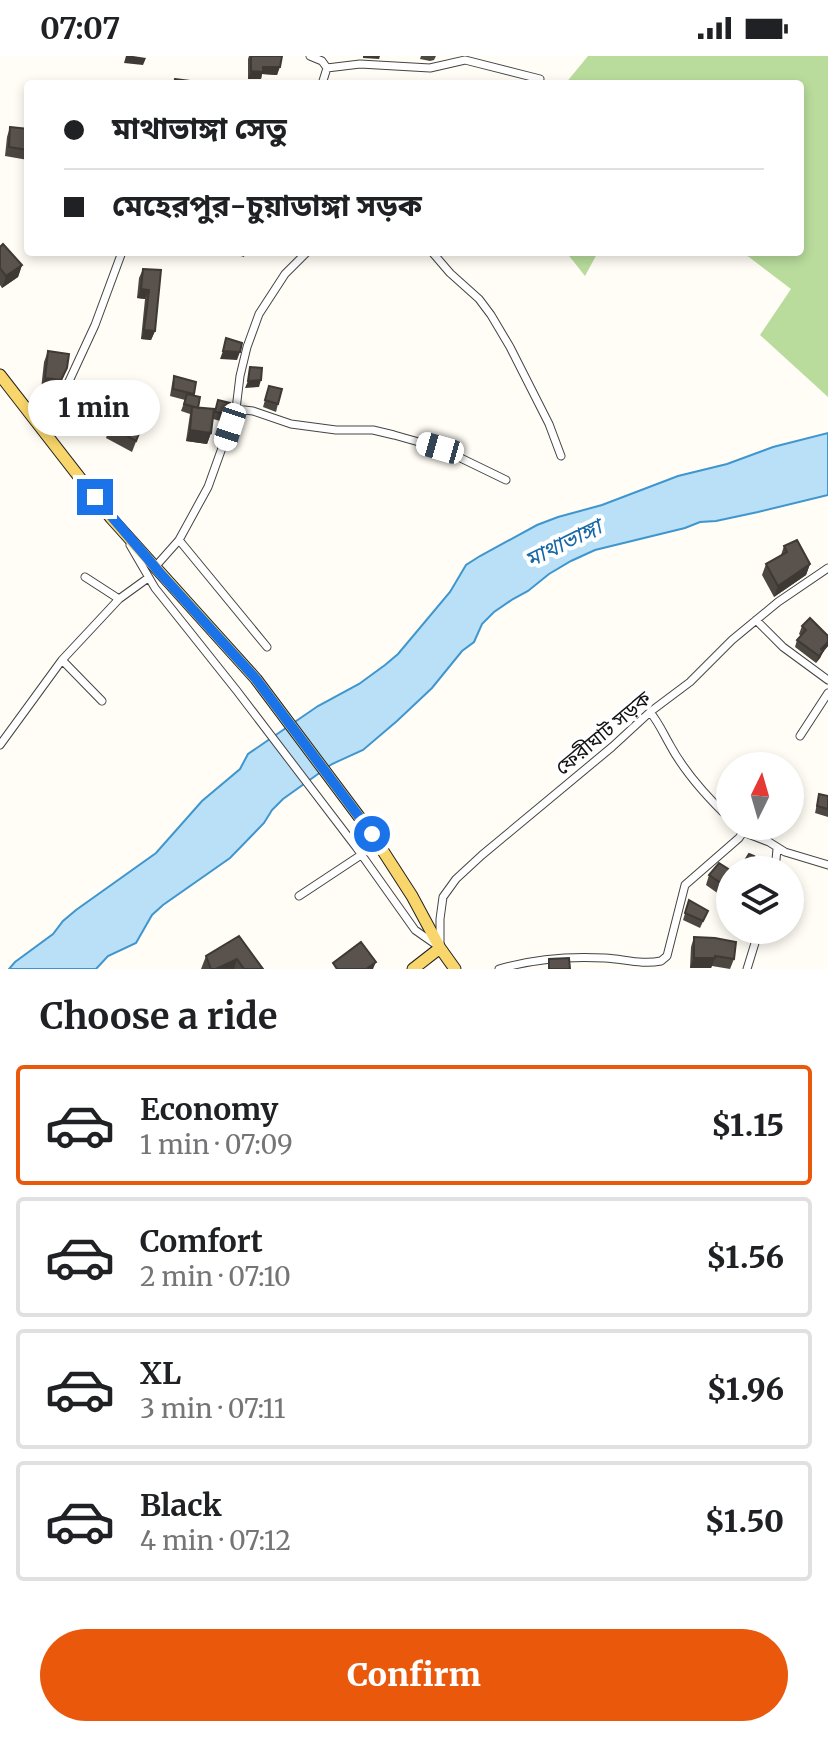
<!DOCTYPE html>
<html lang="en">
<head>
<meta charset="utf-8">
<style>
	body { margin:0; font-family:Merriweather,"Noto Sans Bengali",serif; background:#f2f2f2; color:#202124; height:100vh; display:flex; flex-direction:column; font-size:30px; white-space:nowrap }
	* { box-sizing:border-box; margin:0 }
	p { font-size:26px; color:#757577 }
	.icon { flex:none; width:44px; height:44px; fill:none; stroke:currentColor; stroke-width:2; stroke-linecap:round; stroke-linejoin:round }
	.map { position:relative; height:913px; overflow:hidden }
	.sheet { display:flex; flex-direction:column; background:#fff; flex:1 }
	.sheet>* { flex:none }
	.top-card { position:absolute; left:24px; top:24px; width:780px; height:176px; border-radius:8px; box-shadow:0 4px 12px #0003; display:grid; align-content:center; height:176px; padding:0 40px; background:#fff }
	.needle { width:52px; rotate:5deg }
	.buttons { position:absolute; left:716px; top:696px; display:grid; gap:16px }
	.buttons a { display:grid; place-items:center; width:88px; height:88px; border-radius:50%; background:#fff; box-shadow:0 4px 12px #0003; font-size:40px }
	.end { position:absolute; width:36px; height:36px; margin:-18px; border:10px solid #1a73e8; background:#fff; box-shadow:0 0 0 4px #fff }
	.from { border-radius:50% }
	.bubble { position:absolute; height:56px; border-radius:28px; background:#fff; box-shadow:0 4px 12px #0003; font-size:26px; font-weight:800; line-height:56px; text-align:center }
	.car { position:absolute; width:24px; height:48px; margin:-24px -12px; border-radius:10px; box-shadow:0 0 6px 2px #0007; background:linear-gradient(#fff 24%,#345 0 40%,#fff 0 76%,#345 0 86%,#fff 0) }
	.top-card b { display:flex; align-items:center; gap:28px; height:76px; font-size:30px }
	.top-card b+b { border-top:2px solid #e0e0e0 }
	.top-card i { width:20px; height:20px; background:#202124 }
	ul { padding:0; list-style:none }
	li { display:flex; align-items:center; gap:24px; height:120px; margin:0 16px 12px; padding:0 24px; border:4px solid #e0e0e0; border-radius:8px }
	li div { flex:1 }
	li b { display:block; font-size:30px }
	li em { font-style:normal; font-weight:800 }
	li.on { border-color:#ea580c }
	li>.icon { width:72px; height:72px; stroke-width:1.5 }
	h2 { padding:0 40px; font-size:36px; line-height:96px }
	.button { display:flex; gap:16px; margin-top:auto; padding:16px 40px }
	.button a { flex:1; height:92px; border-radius:48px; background:#ea580c; color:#fff; font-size:32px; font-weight:800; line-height:92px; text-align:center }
	.status { display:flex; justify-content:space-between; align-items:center; height:56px; padding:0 40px; background:#fff; direction:ltr }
	.status svg { height:22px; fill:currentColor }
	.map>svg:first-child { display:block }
	.forest { fill:#b9dc9c }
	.water { fill:#b9e0f7; stroke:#3f96cf; stroke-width:2 }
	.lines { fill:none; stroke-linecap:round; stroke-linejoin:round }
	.minor-casing { stroke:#444; stroke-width:9 }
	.primary-casing { stroke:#222; stroke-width:13 }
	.minor { stroke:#fff; stroke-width:7 }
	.primary { stroke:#f9d66b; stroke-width:11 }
	.wall { fill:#4d4742 }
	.shaded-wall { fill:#3f3936 }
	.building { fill:#5a524d; stroke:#3f3936; stroke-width:2 }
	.route { stroke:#1a73e8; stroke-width:10 }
	.labels { text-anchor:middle; stroke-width:8; stroke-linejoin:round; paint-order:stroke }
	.street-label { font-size:20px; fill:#111; stroke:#fff }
	.water-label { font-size:22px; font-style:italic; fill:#1768a6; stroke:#fff }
</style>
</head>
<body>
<div class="status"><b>07:07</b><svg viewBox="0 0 49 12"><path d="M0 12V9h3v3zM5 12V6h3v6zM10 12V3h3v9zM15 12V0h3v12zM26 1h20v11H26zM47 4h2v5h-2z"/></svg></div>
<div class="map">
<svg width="828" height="913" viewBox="0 0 828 913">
	<rect width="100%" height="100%" fill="#fffdf5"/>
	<path class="forest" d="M588,0h240v341l-68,-62 31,-46 -42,-32 -11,-5h62v-168h-235z
		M566,196h32l-13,24z"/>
	<path class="water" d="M828,377v62l-70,17 -42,9 -16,1 -15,6 -90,22 -24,11 -22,13 -21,17 -15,8 -19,13 -12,12 -8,18 -12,9 -30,37 -35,33 -34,29 -31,14 -49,35 -11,11 -8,13 -34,35 -67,47 -11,10 -16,28 -28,13 -12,13h-87l6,-7 38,-28 10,-13 13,-11 80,-57 46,-52 38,-32 8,-15 70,-48 41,-22 26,-19 13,-11 52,-62 16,-27 14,-9 57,-31 21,-8 44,-12 76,-29 49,-12 46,-17z"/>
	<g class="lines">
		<g class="minor-casing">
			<path id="minor" d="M310,0l12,5 5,7 -5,16
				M327,12l33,-4 70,4 35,-8 75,19
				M432,196l18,21 29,26 12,16 19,32 39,77 12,32
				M236,353l17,2 38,13 45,6h37l21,5 46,13 66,32
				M45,377l50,-108 27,-73
				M179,484l88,107
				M130,489l25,43 82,103 119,156 59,83 20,14
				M155,511l24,-27 29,-53 28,-78 4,-33 7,-29 12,-33 26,-40 22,-22
				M85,521l34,22
				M756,564l27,27 45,33
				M62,604l40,41
				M650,656c9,11 13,21 20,33 15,28 37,52 60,74
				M800,680l28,-43
				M0,689l62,-85 57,-61 29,-21
				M737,770l6,6 26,10 16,10 43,13
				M775,814l2,-21
				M299,840l62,-41
				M440,889v-26l3,-22 13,-18 26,-24 130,-108 38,-35 40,-30 42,-42 46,-38 50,-34
				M499,913c34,-10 70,-13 106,-11 19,1 37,7 56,3l6,-5 18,-71 54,-47 8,-12
				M747,913l12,-39"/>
		</g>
		<g class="primary-casing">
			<path id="primary" d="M0,319l111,143 145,161 116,155 40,62 28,52 15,21
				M413,913l27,-21"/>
		</g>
		<use href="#minor" class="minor"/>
		<use href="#primary" class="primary"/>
	</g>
	<path class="wall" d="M249,0h33l-5,19 -15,-1 -1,5h-13v-20z
		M421,0h15l-2,4 -4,1 -10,-2z
		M10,71l18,2v31l-23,-4 2,-19z
		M0,191l22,18 -4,12 -16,11 -2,-3z
		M232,196h14l-2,5 -13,-4z
		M143,213l18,1 -6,61 -4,9 -10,-1 4,-40 -8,-1 2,-20z
		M48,295l19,17 -10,24 -16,-3 3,-27z
		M174,320l22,6 -3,13 5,13 15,8 5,-16 9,14 -3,8 -11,-3 -2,14 -4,11 -21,-3 4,-27 -9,-3 4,-11 -15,-4 2,-12z
		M269,330l9,18 -2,8 -13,-5z
		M144,365l-12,31 -26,-14 4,-12z
		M784,490l26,18 -4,11 -32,22 -12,-22 4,-11 15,-9z
		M802,570l26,10v10l-5,6 -3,6 -4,5 -21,-16 2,-7 4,-4 -2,-2z
		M819,738l9,2v21l-13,-4z
		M730,814v32l-24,-17 3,-10z
		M689,844l19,11 -8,17 -17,-8z
		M239,880l24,33h-62l5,-13z
		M694,881l40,22 -4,10 -18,-3 -1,2h-21l1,-21z"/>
	<path class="shaded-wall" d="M126,0h7l13,2 -3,7 -19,-2z
		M363,0h17l-1,3 -16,-1z
		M263,11h17l-3,8 -15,-1 -1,5h-13l3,-8z
		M22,209l-4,12 -16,11 4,-12z
		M141,233l8,1 -4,9 -8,-1z
		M144,274l11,1 -4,9 -10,-1z
		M223,295l17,1 -3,8 -17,-1z
		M67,312l-10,24 -16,-3 4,-11z
		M261,324l-2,7 -14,1 3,-7z
		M190,374l21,3 -4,11 -21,-3z
		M810,508l-4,11 -32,22 4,-11z
		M828,586v4l-5,6 -3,6 -4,5 5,-14z
		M694,902h21l-4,10h-21z
		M237,903l-3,10h-18z
		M376,906l-3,7h-7z"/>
	<path class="building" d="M251,0h31l-2,11h-17v5l-12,-1z
		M175,23l16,2 -1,3h-16z
		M10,71l18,2v21l-19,-3z
		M3,188l19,21 -16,11 -6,-8v-21z
		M143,213l18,1 -6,61 -11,-1 5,-40 -8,-1z
		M226,282l16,5 -2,9 -17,-1z
		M48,295l21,3 -2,14 -6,12 -16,-2z
		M250,311l12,1 -1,12 -13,1z
		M174,320l22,6 -2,12 -21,-5z
		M269,330l13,3 -4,15 -13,-4z
		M187,338l13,3 -2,11 -14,-4z
		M218,344l12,3 -3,11 -12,-2z
		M192,351l22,2 -3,24 -21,-3z
		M120,352l24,13 -8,20 -26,-15z
		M797,484l13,24 -32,22 -12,-22 21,-12 -3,-6z
		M810,562l18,18v6l-7,7 2,2 -4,5 -22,-16 9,-10 -4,-4z
		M819,738l9,2v13l-11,-3z
		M749,798l5,2 -7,14h-8z
		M719,807l11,7v19l-21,-14z
		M689,844l19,11 -5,10 -18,-8z
		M239,880l24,33h-19l-7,-10 -21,10h-5l-5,-13z
		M694,881l21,1 21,4 -2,17 -19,-3v2h-21z
		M361,886l15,20 -10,7h-29l-4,-6z
		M569,902l1,11h-21v-10z"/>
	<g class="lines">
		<path class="route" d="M95,441l65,76 96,106 116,155"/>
	</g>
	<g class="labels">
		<g class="street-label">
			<text transform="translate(603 677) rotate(-40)" y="7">ফেরীঘাট সড়ক</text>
		</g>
		<g class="water-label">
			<text transform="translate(563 487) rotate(-26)" y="8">মাথাভাঙ্গা</text>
		</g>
	</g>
</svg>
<div class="buttons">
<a><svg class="needle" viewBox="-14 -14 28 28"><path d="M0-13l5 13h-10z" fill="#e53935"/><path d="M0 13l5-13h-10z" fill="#757577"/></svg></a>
<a><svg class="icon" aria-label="layers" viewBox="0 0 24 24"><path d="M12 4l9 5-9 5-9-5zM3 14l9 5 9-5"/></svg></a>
</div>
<i class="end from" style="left:372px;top:778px"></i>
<i class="end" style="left:95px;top:441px"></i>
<div class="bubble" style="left:28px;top:324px;width:132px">1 min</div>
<i class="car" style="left:230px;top:371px;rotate:198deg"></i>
<i class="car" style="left:440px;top:392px;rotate:286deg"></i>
<div class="top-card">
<b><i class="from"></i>মাথাভাঙ্গা সেতু</b>
<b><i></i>মেহেরপুর-চুয়াডাঙ্গা সড়ক</b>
</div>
</div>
<section class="sheet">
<h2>Choose a ride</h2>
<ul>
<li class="on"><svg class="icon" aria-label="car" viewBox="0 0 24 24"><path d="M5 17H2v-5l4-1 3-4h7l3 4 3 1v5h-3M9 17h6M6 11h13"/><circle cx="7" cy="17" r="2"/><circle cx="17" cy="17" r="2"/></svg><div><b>Economy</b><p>1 min · 07:09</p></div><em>$1.15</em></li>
<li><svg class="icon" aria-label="car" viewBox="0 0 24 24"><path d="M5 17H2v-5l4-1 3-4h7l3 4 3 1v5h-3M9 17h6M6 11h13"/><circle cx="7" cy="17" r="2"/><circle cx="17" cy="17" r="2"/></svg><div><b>Comfort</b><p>2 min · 07:10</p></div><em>$1.56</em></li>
<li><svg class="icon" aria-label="car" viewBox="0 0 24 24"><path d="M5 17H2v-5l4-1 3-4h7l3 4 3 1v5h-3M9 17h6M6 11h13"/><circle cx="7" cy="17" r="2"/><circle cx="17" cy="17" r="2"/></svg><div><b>XL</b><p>3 min · 07:11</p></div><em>$1.96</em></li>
<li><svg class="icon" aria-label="car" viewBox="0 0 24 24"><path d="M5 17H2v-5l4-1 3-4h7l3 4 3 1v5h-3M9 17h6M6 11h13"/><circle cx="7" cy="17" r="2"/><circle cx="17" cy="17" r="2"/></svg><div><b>Black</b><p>4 min · 07:12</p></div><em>$1.50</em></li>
</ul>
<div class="button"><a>Confirm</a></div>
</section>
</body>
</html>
